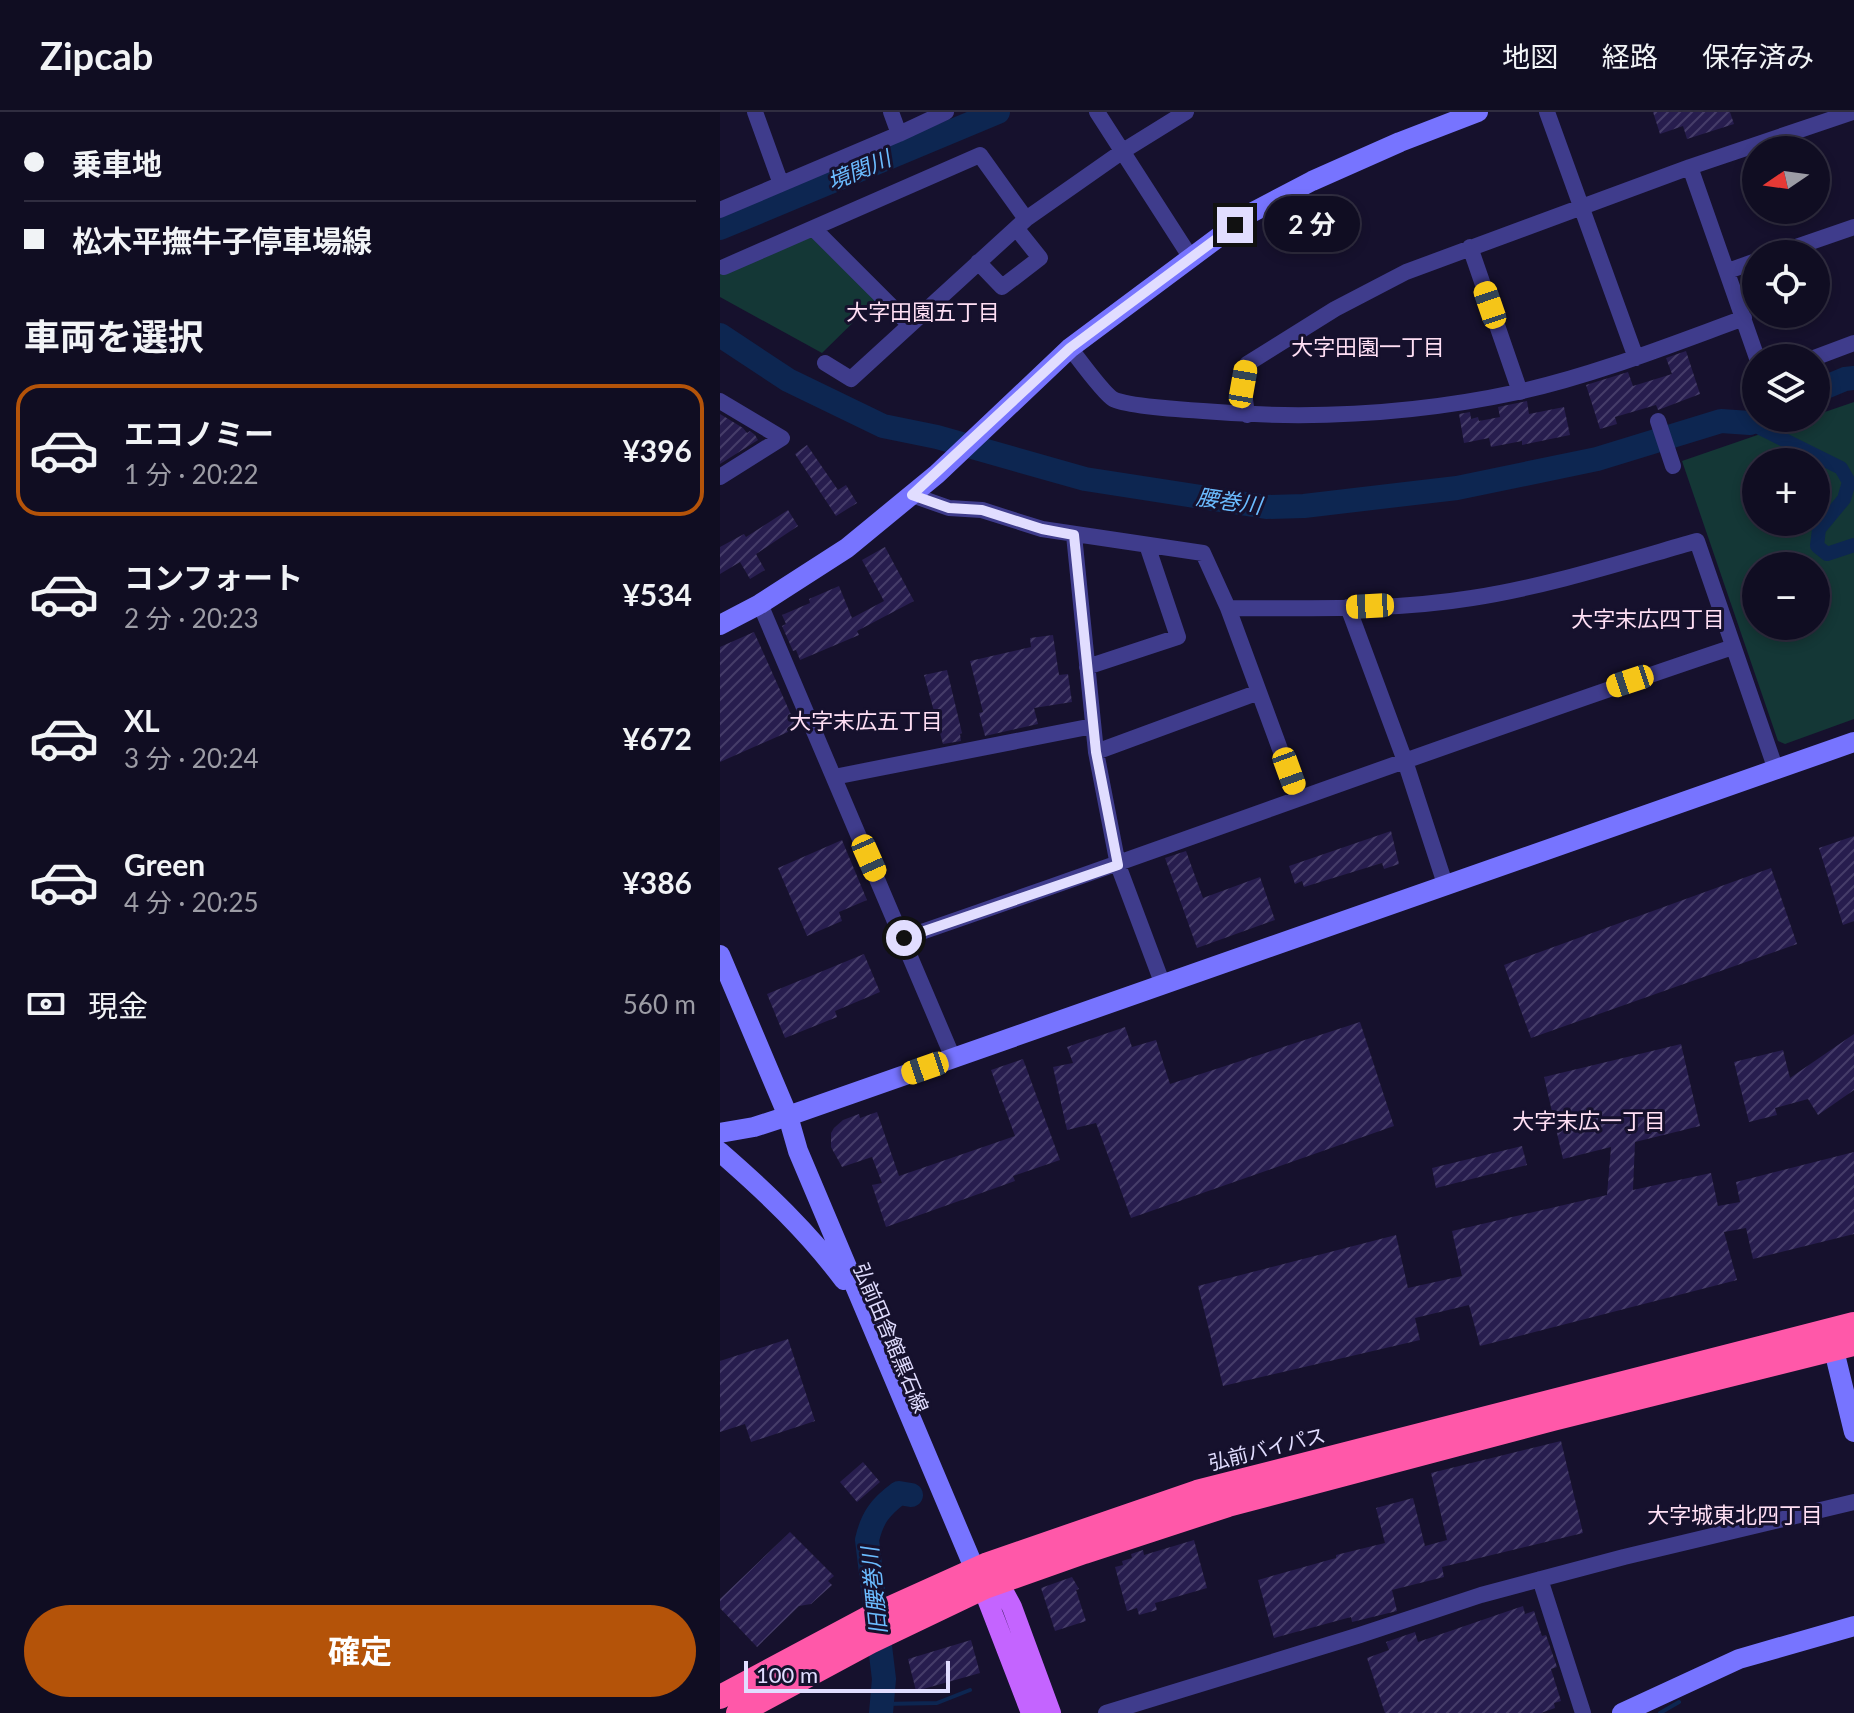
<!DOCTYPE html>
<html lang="ja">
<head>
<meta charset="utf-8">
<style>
	body { margin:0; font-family:Lato,"Noto Sans JP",sans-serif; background:#19162a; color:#f1f3f6; height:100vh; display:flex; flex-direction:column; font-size:30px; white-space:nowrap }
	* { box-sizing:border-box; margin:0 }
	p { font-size:26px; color:#9c9ca5 }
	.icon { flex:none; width:44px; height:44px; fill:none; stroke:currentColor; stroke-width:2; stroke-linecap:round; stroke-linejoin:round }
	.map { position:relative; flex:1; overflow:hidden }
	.sheet { display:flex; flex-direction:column; background:#100d22; width:720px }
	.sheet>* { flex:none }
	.banner { display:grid; align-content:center; height:176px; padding:0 24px; background:#100d22 }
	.needle { width:52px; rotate:257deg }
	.controls { position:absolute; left:1022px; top:24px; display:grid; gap:16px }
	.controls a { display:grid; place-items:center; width:88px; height:88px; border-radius:50%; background:#100d22; box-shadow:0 4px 12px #0003,0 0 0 2px #302d40; font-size:40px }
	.scale { position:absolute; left:24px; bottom:20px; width:206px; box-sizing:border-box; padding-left:8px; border:4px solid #e1ddff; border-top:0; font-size:22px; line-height:28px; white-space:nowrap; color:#e1ddff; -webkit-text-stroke:6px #16112d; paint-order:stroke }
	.end { position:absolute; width:36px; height:36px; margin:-18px; border:10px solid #e1ddff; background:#111; box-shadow:0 0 0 4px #111 }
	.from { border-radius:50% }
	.bubble { position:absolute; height:56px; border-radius:28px; background:#100d22; box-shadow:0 4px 12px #0003,0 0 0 2px #302d40; font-size:26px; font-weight:700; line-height:56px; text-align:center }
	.car { position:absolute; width:24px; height:48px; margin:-24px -12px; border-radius:10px; box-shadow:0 0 6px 2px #0007; background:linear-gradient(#f5c518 24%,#345 0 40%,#f5c518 0 76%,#345 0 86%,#f5c518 0) }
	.banner b { display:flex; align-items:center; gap:28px; height:76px; font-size:30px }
	.banner b+b { border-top:2px solid #302d40 }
	.banner i { width:20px; height:20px; background:#f1f3f6 }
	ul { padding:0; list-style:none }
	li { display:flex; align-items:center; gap:24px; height:132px; margin:0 16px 12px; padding:0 8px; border:4px solid transparent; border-radius:24px }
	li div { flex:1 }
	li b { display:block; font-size:30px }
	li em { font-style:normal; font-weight:700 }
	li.current { border-color:#b45309 }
	li>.icon { width:72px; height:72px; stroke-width:1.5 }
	h2 { padding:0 24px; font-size:36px; line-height:96px }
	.pay { display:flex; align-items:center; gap:20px; height:88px; padding:0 24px; font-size:30px }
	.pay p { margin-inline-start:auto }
	.action { display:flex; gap:16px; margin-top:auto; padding:16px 24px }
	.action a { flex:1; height:92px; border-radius:48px; background:#b45309; color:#fff; font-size:32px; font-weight:700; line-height:92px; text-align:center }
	header { display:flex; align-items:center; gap:48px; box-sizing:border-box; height:112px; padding:0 40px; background:#100d22; border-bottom:2px solid #302d40 }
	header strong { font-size:38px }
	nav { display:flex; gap:44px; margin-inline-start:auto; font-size:28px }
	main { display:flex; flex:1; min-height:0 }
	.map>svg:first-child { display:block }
	.park { fill:#143736; fill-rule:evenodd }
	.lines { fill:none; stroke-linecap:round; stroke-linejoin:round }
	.stream { stroke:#0d2651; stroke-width:4 }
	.canal { stroke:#0d2651; stroke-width:14 }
	.river { stroke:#0d2651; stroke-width:24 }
	.building { fill:url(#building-hatch) }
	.street { stroke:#3f3c8c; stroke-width:16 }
	.secondary { stroke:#7774ff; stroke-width:20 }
	.primary { stroke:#c464ff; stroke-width:20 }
	.highway { stroke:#ff58a9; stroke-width:24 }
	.route { stroke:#e1ddff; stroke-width:10 }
	.labels { text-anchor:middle; stroke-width:6; stroke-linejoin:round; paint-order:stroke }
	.street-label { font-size:20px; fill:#e1ddff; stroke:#16112d }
	.water-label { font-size:22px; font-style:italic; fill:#6bbcff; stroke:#16112d }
	.neighbourhood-label { font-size:22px; fill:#ffdff4; stroke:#16112d }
</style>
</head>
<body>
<header>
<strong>Zipcab</strong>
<nav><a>地図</a><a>経路</a><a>保存済み</a></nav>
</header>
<main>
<section class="sheet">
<div class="banner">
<b><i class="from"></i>乗車地</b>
<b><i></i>松木平撫牛子停車場線</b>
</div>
<h2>車両を選択</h2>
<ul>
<li class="current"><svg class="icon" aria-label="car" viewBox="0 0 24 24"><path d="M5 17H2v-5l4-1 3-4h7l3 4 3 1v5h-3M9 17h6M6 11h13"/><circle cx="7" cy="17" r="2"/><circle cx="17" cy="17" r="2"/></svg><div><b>エコノミー</b><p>1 分 · 20:22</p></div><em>¥396</em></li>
<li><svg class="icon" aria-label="car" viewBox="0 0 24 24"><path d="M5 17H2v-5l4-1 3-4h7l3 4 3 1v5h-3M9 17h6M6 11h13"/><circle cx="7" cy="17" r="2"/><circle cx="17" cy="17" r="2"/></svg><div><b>コンフォート</b><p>2 分 · 20:23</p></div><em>¥534</em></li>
<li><svg class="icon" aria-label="car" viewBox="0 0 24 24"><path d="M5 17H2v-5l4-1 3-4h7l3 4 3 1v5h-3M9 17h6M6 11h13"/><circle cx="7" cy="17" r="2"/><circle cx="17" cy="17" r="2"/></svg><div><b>XL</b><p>3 分 · 20:24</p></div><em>¥672</em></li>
<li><svg class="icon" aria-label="car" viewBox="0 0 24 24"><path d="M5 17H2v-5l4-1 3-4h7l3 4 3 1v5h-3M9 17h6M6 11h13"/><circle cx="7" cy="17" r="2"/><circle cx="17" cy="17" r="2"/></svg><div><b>Green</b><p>4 分 · 20:25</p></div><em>¥386</em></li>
</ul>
<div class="pay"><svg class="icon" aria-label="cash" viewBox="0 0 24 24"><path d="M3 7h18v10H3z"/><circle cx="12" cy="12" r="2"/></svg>現金<p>560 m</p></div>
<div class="action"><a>確定</a></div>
</section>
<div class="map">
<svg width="1134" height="1601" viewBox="0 0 1134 1601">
	<defs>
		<pattern id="building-hatch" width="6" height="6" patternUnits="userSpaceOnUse" patternTransform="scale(2)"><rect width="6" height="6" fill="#271d4e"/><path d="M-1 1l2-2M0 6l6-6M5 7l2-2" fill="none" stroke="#463d69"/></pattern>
	</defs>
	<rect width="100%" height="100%" fill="#16112d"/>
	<path class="park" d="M91,125l65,63 -54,53 -102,-56v-24z
		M1134,290v317l-69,25 -7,-3 -96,-280 125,-43h9v-3zM1036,350h60v60h-60zM1036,454h60v60h-60z"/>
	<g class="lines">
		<path class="stream" d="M161,1592l56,-1 33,-13
			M940,1601l19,-11"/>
		<path class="canal" d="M1030,311l91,45 8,14 -5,17 -25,30 -2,17 10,8 27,-9"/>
		<path class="river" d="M0,116l278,-116
			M0,223l68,45 95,46 54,11 148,42 181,28 38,-1 153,-18 140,-29 124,-38 29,2 10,-5
			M1096,279l29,-12 9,-1
			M161,1601l3,-34 -17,-139c5,-22 13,-33 32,-47l12,2"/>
	</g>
	<path class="building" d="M933,0h77l4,12 -47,15 -4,-13 -23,8z
		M966,239l14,43 -42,16 -2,-5 -41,12 2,7 -17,5 -14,-44 42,-13 5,14 39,-12 -6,-16z
		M807,289l2,13 35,-7 6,28 -48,10v-4l-31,6 -2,-9 -25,5 -5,-29 11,-2 1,7 7,-2 1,4 21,-4 -2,-10z
		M0,302l23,14 4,5 3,-2 5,4 3,5 -38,24z
		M87,333l31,45 8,-5 11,18 -21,13 -41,-62z
		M68,398l10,16 -42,28 9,16 -15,9 -10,-17 -20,12v-27l24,-13 2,3z
		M165,435l29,54 -57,30 2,4 -59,25 -4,-10 -3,1 -11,-25 4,-2 -4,-9 28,-12 -1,-4 30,-13 13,32 32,-17 -22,-41z
		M34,520l43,96 -77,34v-115z
		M333,523l6,40 9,-1 4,28 -38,6 4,16 -53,12 -6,-23 4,-1 -13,-51 61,-14 -1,-9z
		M227,558l15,63 -2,1 1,7 -18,3 -19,-69z
		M671,719l8,33 -15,5 -2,-6 -78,24 -2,-6 -7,3 -6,-18z
		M1134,724v85l-11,4 -24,-77z
		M122,728l25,60 -28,12 3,9 -35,15 -29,-68z
		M466,739l17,47 57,-21 15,43 -78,28 -32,-90z
		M1051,756l26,76 -266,94 -27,-73z
		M144,842l16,38 -45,19 2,6 -52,21 -18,-44z
		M640,910l34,104 -263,92 -35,-95 -29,7 -14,-63 20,-4 -6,-16 58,-20 7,20 24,-7 14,44z
		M1134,922v56l-36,25 -10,-16 -33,9 2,7 -28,7 -15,-60 49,-12 7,28z
		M961,932l19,82 -65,16 -2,48 78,-17 7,33 22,-4 -4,-20 118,-30v82l-101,25 -7,-31 -22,4 13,48 -257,66 -11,-41 -54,13 5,22 -197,46 -25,-100 198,-51 12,53 54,-12 -10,-45 155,-36 4,-48 -48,12 -19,-82z
		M303,947l37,101 -47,16 2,5 -129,46 -14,-42 10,-2 -10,-26 -30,10 -11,-20v-14l3,-5 9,-8 16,-6 1,4 17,-6 22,64 116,-40 -24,-66z
		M802,1034l5,19 -91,23 -4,-20z
		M68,1227l27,82 -64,21 -6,-18 -25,8v-71z
		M841,1329l22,92 -141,34 2,10 -52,13 5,21 -45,11 -1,-5 -77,21 -16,-58 78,-22v-3l49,-12 -9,-35 37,-10 12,48 22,-6 -16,-67z
		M143,1350l17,20 -23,20 -17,-20z
		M70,1420l44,44 -6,5 4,4 -21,19 -12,2 -42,41 -37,-39v-9z
		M474,1428l13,48 -52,15 2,7 -18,5 -2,-7 -10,3 -12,-44 8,-2 -1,-4 10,-3 -1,-4 12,-4 1,5z
		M352,1465l7,12 -3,1 10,31 -31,10 -14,-43z
		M803,1494l2,8 9,-3 8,25 4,-1 11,32 -6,2 10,32 -7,2 1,5 -14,5h-156l-18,-55 22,-8 -3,-8 29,-10 3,10z
		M251,1528l9,33 -64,18 -8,-32z"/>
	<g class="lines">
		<path class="street" d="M35,0l26,72
			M377,0l94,146
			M827,0l89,246
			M179,22l47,-22
			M970,55l67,191
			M0,98l179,-76 -8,-22
			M94,117l95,95
			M750,135l50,145
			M1056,142l78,-27
			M258,150l24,25 38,-29 -24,-30
			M4,155l256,-112 46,64
			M1008,159l28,-10
			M350,236c8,10 33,45 43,51 13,7 73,11 90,12 105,9 213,3 315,-19 77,-17 152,-47 226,-74
			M1094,246l40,-15
			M105,251l26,16 175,-160 97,-68 63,-39
			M0,289l62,37 -62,39
			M527,303l-4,-31 4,-20 88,-55 71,-37 284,-105 163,-55
			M938,309l15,45
			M192,383l37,13 33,2 60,19 161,24 25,55 70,190
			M354,423l22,217 22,113 45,120
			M40,492l193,454
			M628,495l57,154 41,126
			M508,496c81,0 164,3 244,-10 77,-12 151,-36 225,-57l79,229
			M367,555l91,-30 -31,-92
			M376,640l163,-60
			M114,665l259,-51
			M184,826c277,-95 551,-198 829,-291
			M820,1467l43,134
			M386,1601l254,-78 121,-40 143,-38 230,-55"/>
		<path class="secondary" d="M0,513l40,-21 87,-56 90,-74 133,-126 181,-135 61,-32 88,-39 78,-30
			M0,843l68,161 10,35 177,419
			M0,1021l34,-6 34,-11 1066,-374
			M0,1040c46,40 88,80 124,128
			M1110,1222l24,98
			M902,1601l117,-54 115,-33"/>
		<path class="primary" d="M272,1458l20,37 39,106
			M257,1461l54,140"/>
		<path class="highway" d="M0,1585l146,-78 122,-55 209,-72 657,-168
			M18,1601l132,-71 115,-55 99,-35 144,-47 325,-86 301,-75"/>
	</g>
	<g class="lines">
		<path class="route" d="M184,826l214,-73 -22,-113 -22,-217 -32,-6 -60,-19 -33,-2 -37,-13 158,-147 165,-123"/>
	</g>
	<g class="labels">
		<g class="street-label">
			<text transform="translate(171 1226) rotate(67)" y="7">弘前田舎館黒石線</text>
			<text transform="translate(547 1337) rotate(-14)" y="7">弘前バイパス</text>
		</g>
		<g class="water-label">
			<text transform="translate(139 58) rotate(-23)" y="8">境関川</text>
			<text transform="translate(509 389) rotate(8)" y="8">腰巻川</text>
			<text transform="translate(154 1479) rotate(-96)" y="8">旧腰巻川</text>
		</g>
		<g class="neighbourhood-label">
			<text x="203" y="208">大字田園五丁目</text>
			<text x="648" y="243">大字田園一丁目</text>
			<text x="928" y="515">大字末広四丁目</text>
			<text x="146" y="617">大字末広五丁目</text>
			<text x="869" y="1017">大字末広一丁目</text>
			<text x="1015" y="1411">大字城東北四丁目</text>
		</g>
	</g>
</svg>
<div class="controls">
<a><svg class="needle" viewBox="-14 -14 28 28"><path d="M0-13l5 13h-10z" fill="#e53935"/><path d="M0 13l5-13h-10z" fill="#9c9ca5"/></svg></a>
<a><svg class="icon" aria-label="locate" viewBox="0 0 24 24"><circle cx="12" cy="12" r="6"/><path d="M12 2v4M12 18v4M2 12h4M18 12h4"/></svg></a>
<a><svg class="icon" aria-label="layers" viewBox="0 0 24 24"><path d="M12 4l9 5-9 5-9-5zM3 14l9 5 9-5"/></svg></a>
<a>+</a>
<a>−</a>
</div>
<div class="scale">100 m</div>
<i class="end from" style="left:184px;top:826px"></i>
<i class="end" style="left:515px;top:113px"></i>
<div class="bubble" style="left:544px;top:84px;width:96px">2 分</div>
<i class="car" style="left:770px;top:193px;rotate:341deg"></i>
<i class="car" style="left:523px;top:272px;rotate:10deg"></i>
<i class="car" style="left:650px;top:494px;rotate:267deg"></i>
<i class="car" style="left:910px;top:569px;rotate:252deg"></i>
<i class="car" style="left:569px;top:659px;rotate:160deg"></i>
<i class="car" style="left:149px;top:746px;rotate:156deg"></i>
<i class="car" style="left:205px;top:956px;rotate:251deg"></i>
</div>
</main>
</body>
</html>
